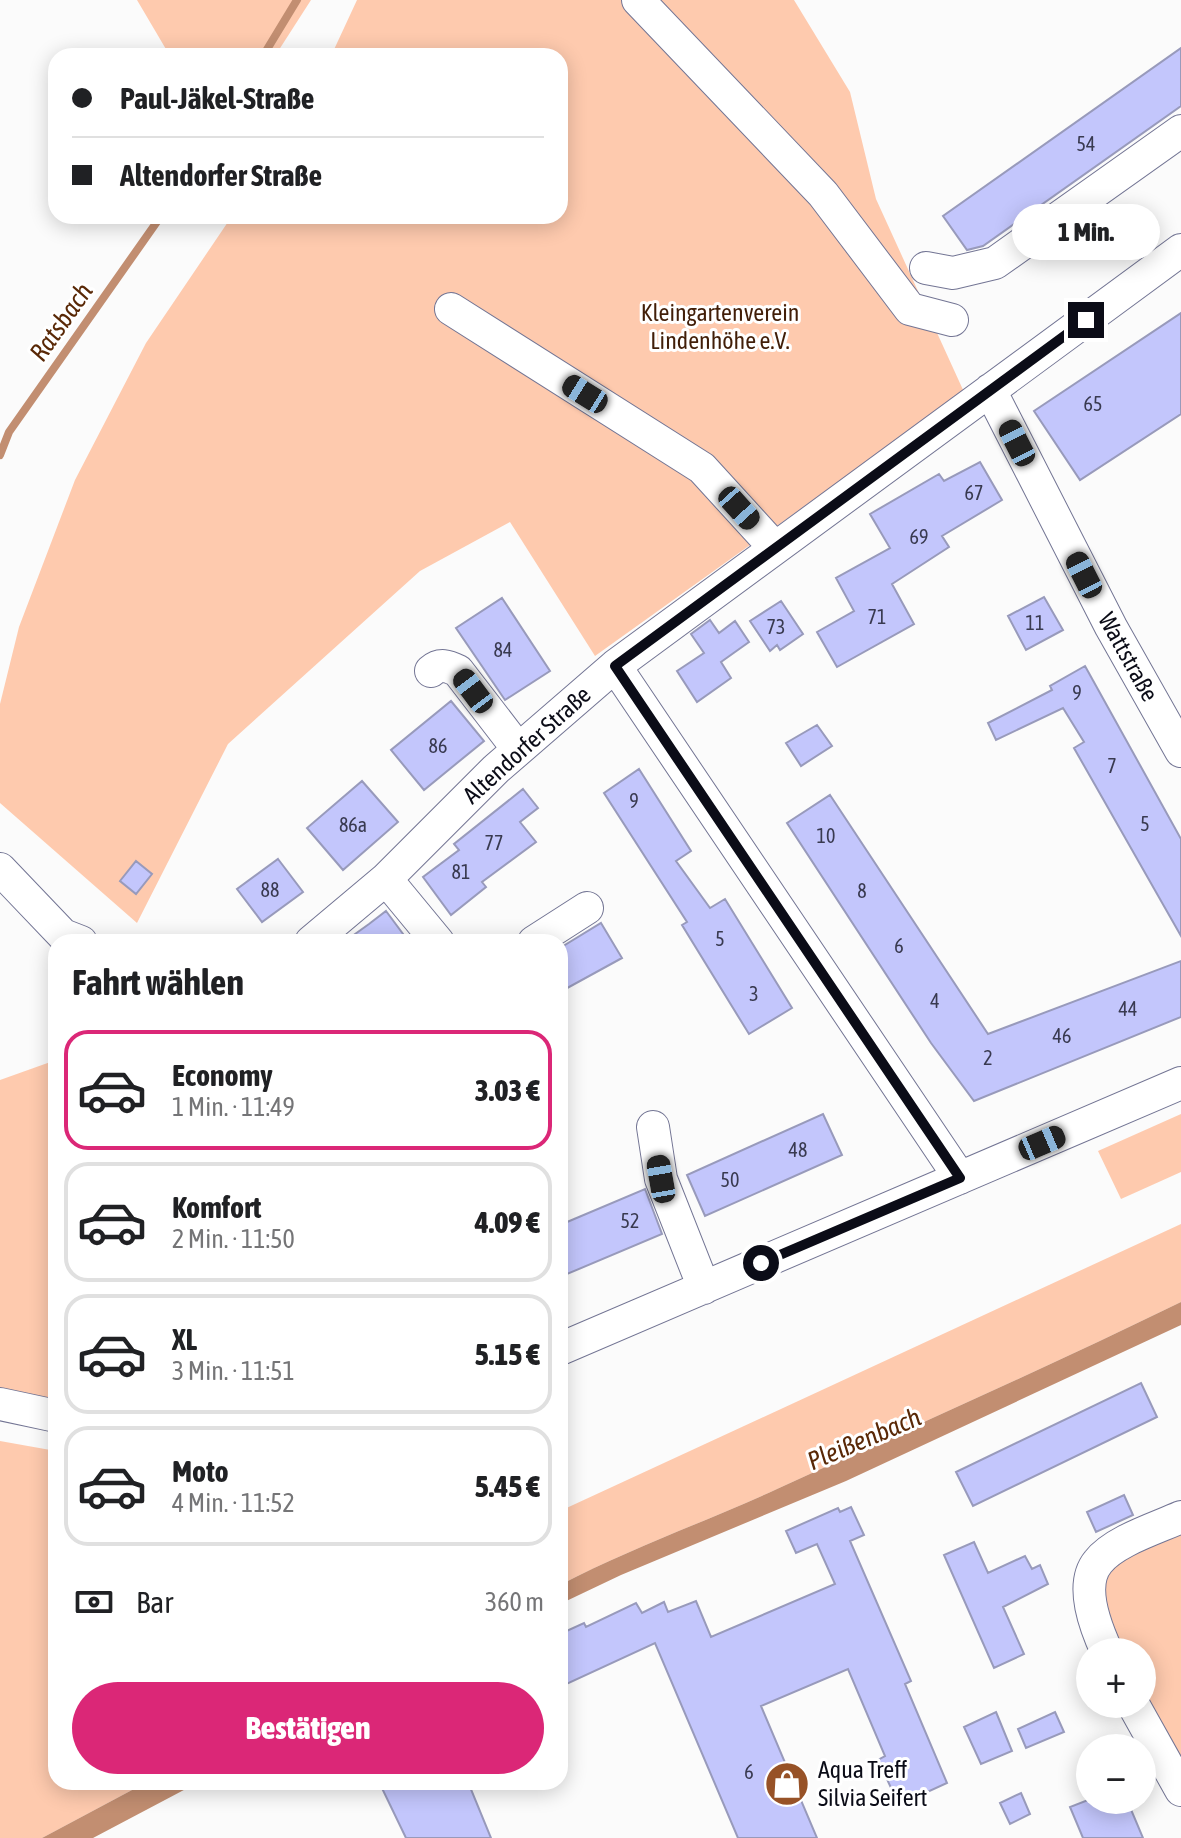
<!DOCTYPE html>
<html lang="de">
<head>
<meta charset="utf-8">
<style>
	body { margin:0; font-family:"Asap Condensed",sans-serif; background:#f2f2f2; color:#202124; height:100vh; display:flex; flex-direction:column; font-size:30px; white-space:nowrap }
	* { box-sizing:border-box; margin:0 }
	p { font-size:26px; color:#757577 }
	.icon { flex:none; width:44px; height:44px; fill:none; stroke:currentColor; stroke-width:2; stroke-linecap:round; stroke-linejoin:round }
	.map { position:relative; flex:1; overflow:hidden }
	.side { position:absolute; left:48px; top:934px; width:520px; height:856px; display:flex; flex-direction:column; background:#fff; border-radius:24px; box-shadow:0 4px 20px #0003 }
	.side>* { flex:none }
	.guide { position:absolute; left:48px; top:48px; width:520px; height:176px; border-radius:24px; box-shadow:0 4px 20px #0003; display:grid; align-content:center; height:176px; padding:0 24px; background:#fff }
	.buttons { position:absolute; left:1076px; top:1638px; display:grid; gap:16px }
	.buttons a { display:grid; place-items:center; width:80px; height:80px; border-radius:50%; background:#fff; box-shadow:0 4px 20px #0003; font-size:40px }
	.end { position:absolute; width:36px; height:36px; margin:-18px; border:10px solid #0b0c17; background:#fff; box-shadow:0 0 0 4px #fff }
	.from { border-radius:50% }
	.bubble { position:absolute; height:56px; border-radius:28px; background:#fff; box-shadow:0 4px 20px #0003; font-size:26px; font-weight:800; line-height:56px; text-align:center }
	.car { position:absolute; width:24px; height:48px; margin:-24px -12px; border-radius:10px; box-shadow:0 0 6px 2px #0007; background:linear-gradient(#222 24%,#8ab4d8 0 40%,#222 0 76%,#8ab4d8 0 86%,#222 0) }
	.guide b { display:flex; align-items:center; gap:28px; height:76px; font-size:30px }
	.guide b+b { border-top:2px solid #e0e0e0 }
	.guide i { width:20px; height:20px; background:#202124 }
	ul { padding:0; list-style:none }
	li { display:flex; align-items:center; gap:24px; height:120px; margin:0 16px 12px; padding:0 8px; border:4px solid #e0e0e0; border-radius:24px }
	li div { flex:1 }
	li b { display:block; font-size:30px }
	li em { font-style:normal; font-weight:800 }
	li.on { border-color:#db2777 }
	li>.icon { width:72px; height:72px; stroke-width:1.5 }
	h2 { padding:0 24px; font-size:36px; line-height:96px }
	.pay { display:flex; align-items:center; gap:20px; height:88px; padding:0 24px; font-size:30px }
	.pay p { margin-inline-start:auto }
	.action { display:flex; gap:16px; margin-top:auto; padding:16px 24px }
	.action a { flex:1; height:92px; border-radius:48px; background:#db2777; color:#fff; font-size:32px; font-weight:800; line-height:92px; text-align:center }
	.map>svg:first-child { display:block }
	.green { fill:#fecaae }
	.water { fill:#c28e71 }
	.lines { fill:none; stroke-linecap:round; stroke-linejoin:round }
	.stream { stroke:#c28e71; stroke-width:8 }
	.building { fill:#c3c6fc; stroke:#989abb; stroke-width:2 }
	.minor-casing { stroke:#737594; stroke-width:34 }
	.minor { stroke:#fff; stroke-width:32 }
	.route { stroke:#0b0c17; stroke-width:10 }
	.labels { text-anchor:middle; stroke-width:6; stroke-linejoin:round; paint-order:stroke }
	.number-label { font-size:20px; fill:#393a50 }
	.park-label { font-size:24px; fill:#411e08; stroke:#fff }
	.street-label { font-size:24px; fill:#0b0c17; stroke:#fff }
	.poi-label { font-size:24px; fill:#0b0c17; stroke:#fff; text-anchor:start }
	.water-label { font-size:26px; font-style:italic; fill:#592806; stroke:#fff }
</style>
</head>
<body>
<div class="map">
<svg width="1181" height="1838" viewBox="0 0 1181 1838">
	<rect width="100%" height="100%" fill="#fbfbfb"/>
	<path class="green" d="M137,0h174l-36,56h-105z
		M357,0h437l56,92 26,107 88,193 -369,264 -85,-134 -90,49 -192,173 -91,179 -137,-120v-99l19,-77 56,-147 71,-137 86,-127h328v-160h-229z
		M56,1060v345l-56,-13v-312z
		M1181,1114v58l-60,27 -23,-48z
		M1181,1224v78c-133,65 -269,125 -404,187 -72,33 -146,59 -217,96v-74z
		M0,1441l56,10v331h91l-105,56h-42z
		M1181,1517v273l-39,-86v-52h-35l-10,-90z"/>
	<path class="water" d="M1181,1302v23l-335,156 -225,94 -61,29v-19c71,-37 145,-63 217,-96 135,-62 271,-122 404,-187z
		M147,1782h52l-106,56h-51z"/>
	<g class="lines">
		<path class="stream" d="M263,56l34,-56
			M0,455l9,-23 152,-216"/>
	</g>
	<path class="building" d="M1181,48v58l-198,140 -16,4 -24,-34z
		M1181,313v101l-101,66 -46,-69z
		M980,462l22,38 -60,36 7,11 -57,37 22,40 -77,43 -20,-35 37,-21 -18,-33 54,-30 -20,-34 69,-40 5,7z
		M1044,597l19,33 -37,20 -18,-34z
		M502,598l48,73 -45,29 -49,-72z
		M781,601l22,33 -23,16 -3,-5 -7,6 -20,-30z
		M710,620l9,13 16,-12 14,21 -28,20 10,16 -34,24 -20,-31 27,-18 -13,-19z
		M1085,666l96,173v97l-107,-188 10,-6 -21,-34 -67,32 -8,-17 64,-33 -2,-4z
		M451,701l33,40 -60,49 -33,-40z
		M817,725l15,21 -31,20 -15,-23z
		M639,769l52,82 -15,10 34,47 15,-9 67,109 -43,26 -67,-109 5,-3 -83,-129z
		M362,781l36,41 -55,48 -36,-42z
		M523,789l15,19 -18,14 16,20 -54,40 4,5 -35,28 -28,-38 36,-27 -5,-6z
		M830,795l158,239 193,-73v56l-207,84 -43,-58 -144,-220z
		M278,859l25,33 -41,30 -25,-33z
		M136,861l16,13 -16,20 -16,-13z
		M386,911l23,31h-65l25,-18z
		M601,923l21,35 -62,34v-44z
		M823,1114l19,41 -137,61 -18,-41z
		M645,1189l17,45 -95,40 -7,-17v-32z
		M1141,1383l16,34 -184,89 -17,-34z
		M1124,1495l9,20 -37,17 -9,-20z
		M851,1507l13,28 -14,6 61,140 -6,3 42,99 -48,22 -21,-45 7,-4 -37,-87 -87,37 56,132h-79l-83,-195 -95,44v-53l24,-11 2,4 50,-24 6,10 22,-11 4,10 28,-11 15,36 124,-53 -18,-40 -21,9 -10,-22 52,-23 2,4z
		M974,1542l14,31 37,-17 7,13 8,-4 8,19 -45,23 21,47 -30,14 -50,-113z
		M996,1712l16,39 -31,13 -17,-37z
		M1055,1712l9,20 -38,16 -8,-19z
		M379,1782h89l23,56h-85z
		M1021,1793l9,21 -20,10 -10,-21z
		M1088,1800h39l16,38h-60l-13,-31z"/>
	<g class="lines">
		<g class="minor-casing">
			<path id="minor" d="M638,0l185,194 87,115 42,11
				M926,268l27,5 42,-10 186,-132
				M451,309l251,159 73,80
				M990,390l121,237 70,124
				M615,666l345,512
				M431,671c9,-8 17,-5 27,0l60,78
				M0,869l63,66 18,7
				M386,879l52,63
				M311,942l75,-63 110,-110 119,-103 566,-416
				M534,942l53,-34
				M653,1127l8,52 43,109
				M560,1349l621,-266
				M0,1404l56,12
				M1107,1652c-11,-24 -28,-67 -9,-90 16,-21 59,-34 83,-45
				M1133,1704l48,86"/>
		</g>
		<use href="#minor" class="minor"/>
	</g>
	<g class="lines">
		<path class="route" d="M761,1263l199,-85 -345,-512 471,-346"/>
	</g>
	<defs>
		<g id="shop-disc" transform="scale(2.3)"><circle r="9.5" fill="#975227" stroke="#fff"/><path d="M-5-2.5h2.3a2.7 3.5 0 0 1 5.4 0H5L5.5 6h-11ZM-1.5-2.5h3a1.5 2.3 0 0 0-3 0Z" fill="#fff"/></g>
	</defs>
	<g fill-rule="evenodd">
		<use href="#shop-disc" x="787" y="1784"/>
	</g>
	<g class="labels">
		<g class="number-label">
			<text x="1086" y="151">54</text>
			<text x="1093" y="411">65</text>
			<text x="974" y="500">67</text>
			<text x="919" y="544">69</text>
			<text x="877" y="624">71</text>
			<text x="1035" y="630">11</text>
			<text x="776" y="634">73</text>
			<text x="503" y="657">84</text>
			<text x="1077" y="700">9</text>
			<text x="438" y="753">86</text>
			<text x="1112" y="773">7</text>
			<text x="634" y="808">9</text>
			<text x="1145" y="831">5</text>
			<text x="353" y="832">86a</text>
			<text x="826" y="843">10</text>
			<text x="494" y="850">77</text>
			<text x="461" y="879">81</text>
			<text x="270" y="897">88</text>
			<text x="862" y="898">8</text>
			<text x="720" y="946">5</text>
			<text x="899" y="953">6</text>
			<text x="754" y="1001">3</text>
			<text x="935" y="1008">4</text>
			<text x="1128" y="1016">44</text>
			<text x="1062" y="1043">46</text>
			<text x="988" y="1065">2</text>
			<text x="798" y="1157">48</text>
			<text x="730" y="1187">50</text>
			<text x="630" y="1228">52</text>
			<text x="749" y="1779">6</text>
		</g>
		<g class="park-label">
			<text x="720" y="321">Kleingartenverein<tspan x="720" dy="28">Lindenhöhe e.V.</tspan></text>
		</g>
		<g class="street-label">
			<text transform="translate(1128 657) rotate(61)" y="8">Wattstraße</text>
			<text transform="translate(527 745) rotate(-42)" y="8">Altendorfer Straße</text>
		</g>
		<g class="poi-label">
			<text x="818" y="1778">Aqua Treff<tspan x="818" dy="28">Silvia Seifert</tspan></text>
		</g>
		<g class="water-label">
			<text transform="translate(61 322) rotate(-55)" y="9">Ratsbach</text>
			<text transform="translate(864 1439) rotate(-23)" y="9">Pleißenbach</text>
		</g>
	</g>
</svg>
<div class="buttons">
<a>+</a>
<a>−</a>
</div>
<i class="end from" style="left:761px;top:1263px"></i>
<i class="end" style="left:1086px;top:320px"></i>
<div class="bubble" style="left:1012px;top:204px;width:148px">1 Min.</div>
<i class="car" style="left:585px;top:394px;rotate:302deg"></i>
<i class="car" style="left:1017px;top:443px;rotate:333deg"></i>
<i class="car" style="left:739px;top:508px;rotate:138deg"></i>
<i class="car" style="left:1084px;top:575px;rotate:333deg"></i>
<i class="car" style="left:473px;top:691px;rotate:323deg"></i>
<i class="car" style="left:1042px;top:1143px;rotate:67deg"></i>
<i class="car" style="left:661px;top:1179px;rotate:350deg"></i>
<div class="guide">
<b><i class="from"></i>Paul-Jäkel-Straße</b>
<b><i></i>Altendorfer Straße</b>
</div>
<section class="side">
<h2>Fahrt wählen</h2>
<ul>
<li class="on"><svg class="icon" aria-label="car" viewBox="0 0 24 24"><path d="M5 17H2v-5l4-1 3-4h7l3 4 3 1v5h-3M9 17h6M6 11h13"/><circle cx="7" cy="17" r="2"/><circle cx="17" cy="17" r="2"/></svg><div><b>Economy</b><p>1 Min. · 11:49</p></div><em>3.03 €</em></li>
<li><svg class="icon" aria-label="car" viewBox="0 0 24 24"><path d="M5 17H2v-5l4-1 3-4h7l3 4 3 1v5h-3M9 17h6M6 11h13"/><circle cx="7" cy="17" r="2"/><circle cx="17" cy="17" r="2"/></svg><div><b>Komfort</b><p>2 Min. · 11:50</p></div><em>4.09 €</em></li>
<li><svg class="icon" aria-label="car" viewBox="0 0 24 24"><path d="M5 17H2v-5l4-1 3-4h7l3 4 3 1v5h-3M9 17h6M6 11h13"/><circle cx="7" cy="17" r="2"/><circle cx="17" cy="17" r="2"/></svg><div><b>XL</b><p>3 Min. · 11:51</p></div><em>5.15 €</em></li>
<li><svg class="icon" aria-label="car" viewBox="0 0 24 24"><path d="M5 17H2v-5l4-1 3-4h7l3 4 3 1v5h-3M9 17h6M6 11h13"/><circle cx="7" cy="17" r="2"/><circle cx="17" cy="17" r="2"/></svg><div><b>Moto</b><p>4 Min. · 11:52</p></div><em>5.45 €</em></li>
</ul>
<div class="pay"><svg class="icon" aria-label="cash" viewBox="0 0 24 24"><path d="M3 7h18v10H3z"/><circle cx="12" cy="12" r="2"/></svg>Bar<p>360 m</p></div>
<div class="action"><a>Bestätigen</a></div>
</section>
</div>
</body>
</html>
